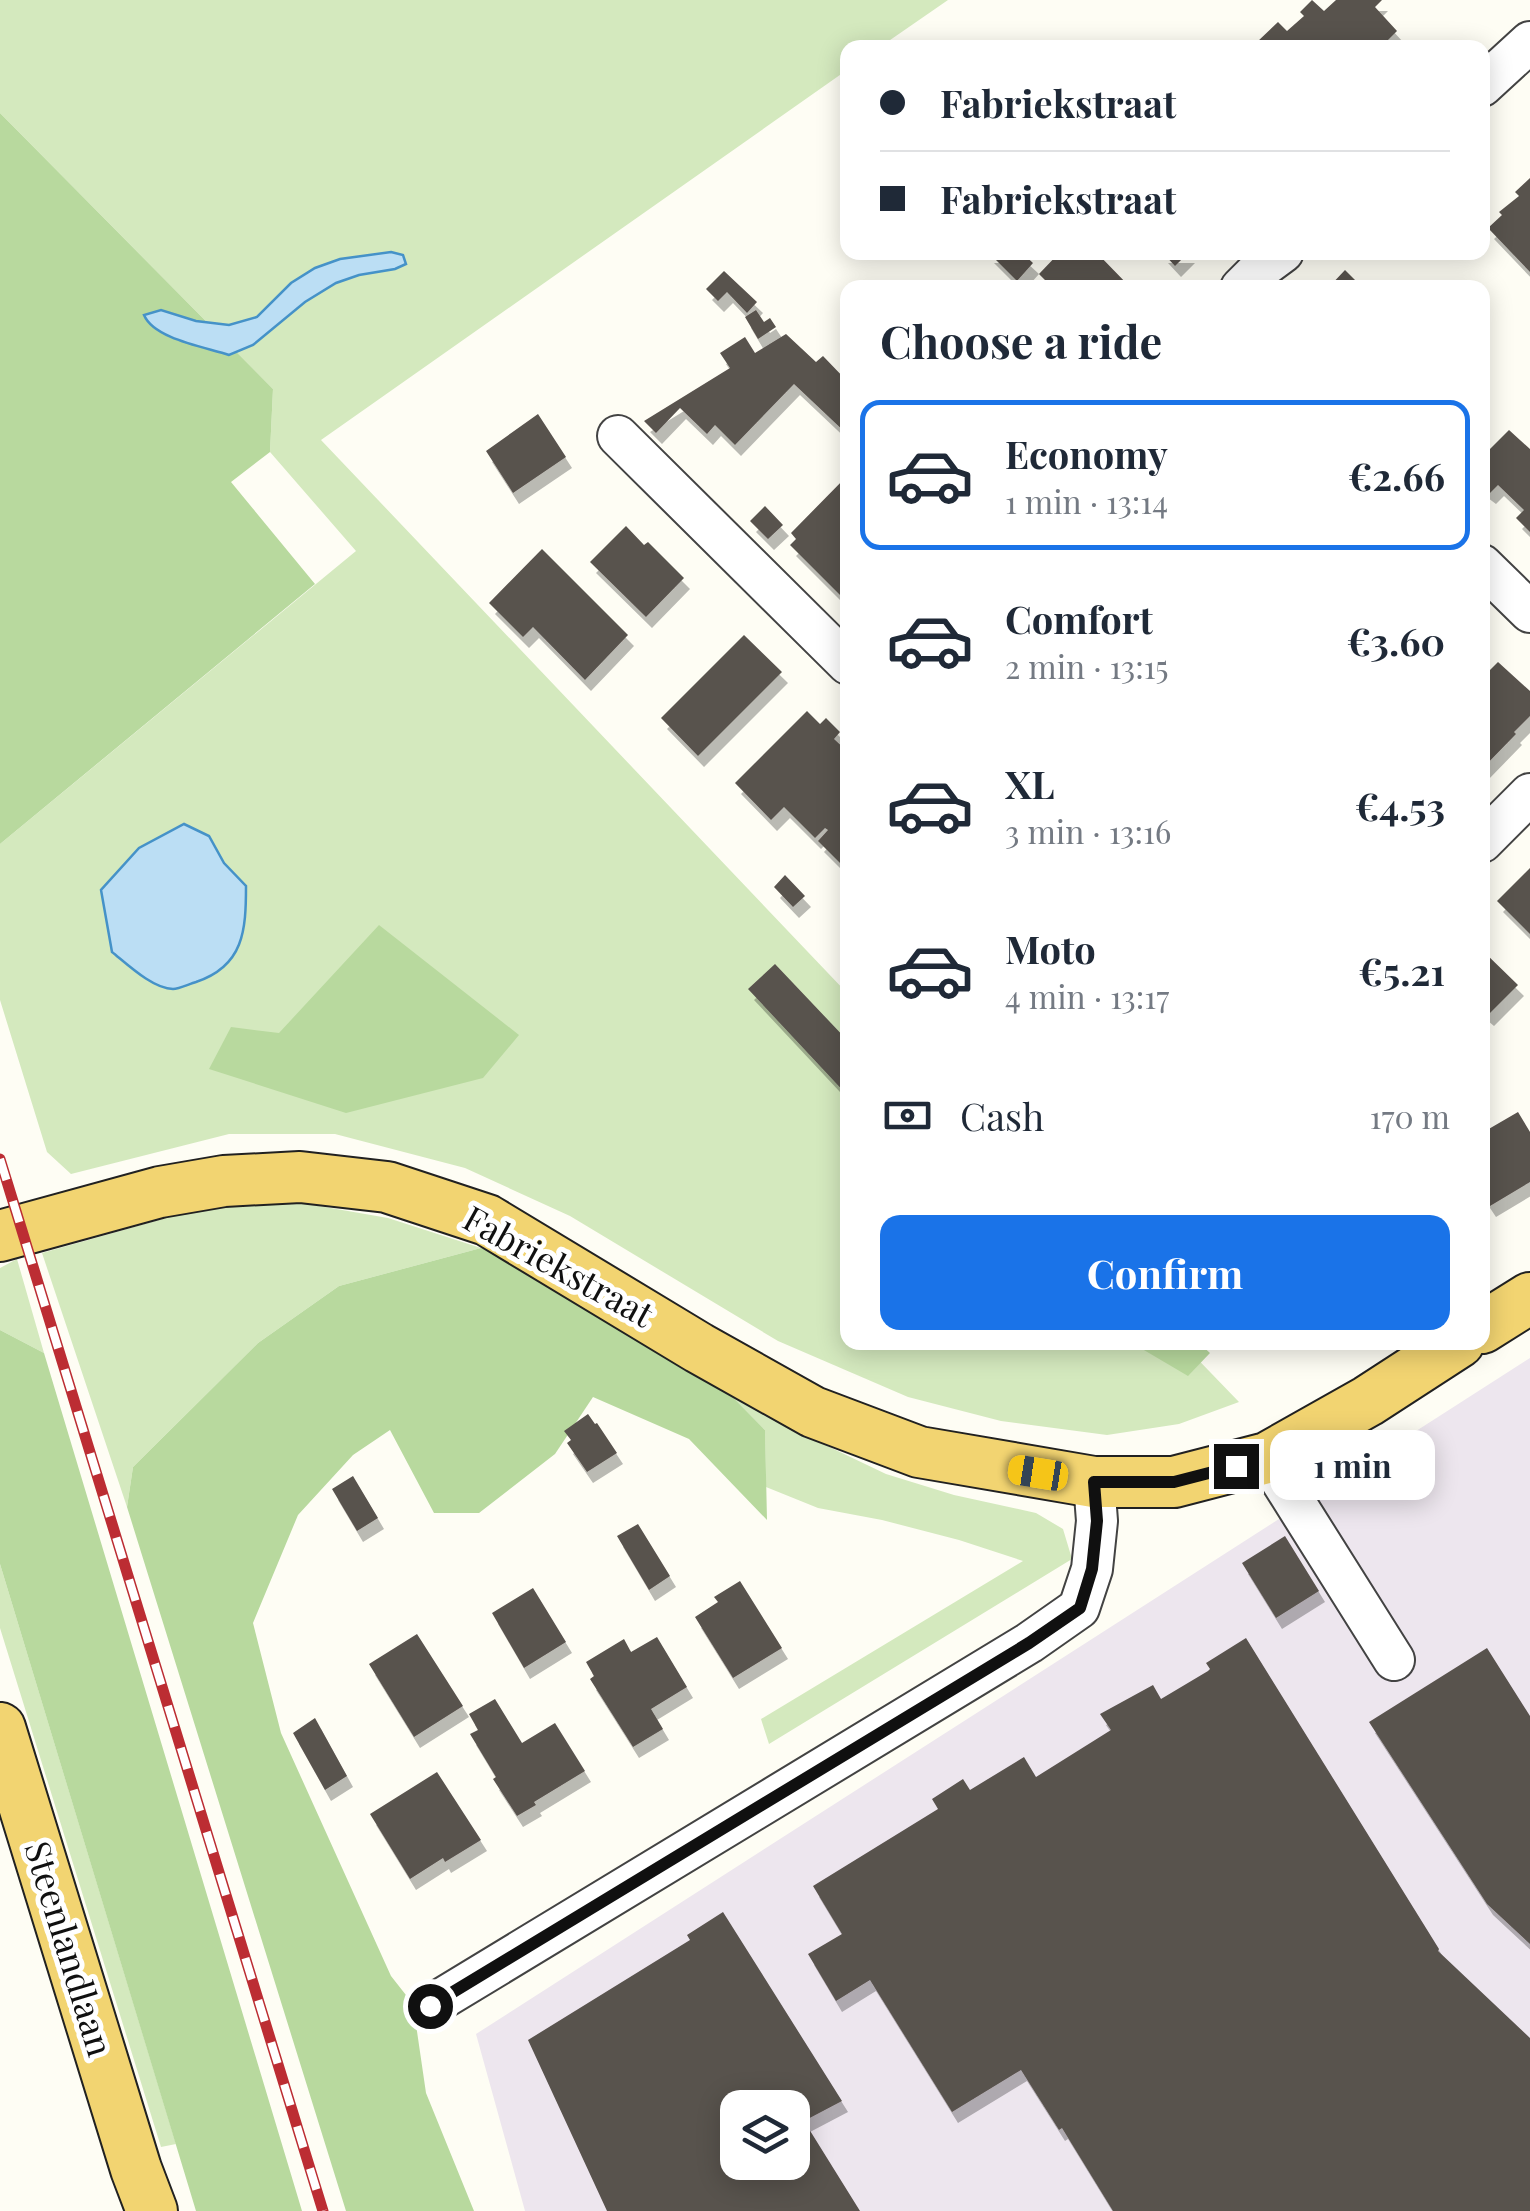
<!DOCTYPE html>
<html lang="en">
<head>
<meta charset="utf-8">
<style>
	body { margin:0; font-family:"Playfair Display",serif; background:#f6f6f7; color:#1f2937; height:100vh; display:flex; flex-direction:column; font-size:38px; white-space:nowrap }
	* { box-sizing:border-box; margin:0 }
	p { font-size:32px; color:#747a83 }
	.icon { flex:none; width:55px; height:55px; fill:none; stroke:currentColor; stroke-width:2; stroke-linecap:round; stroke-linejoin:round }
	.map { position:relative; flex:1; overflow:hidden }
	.details { position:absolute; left:840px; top:280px; width:650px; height:1070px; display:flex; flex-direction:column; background:#fff; border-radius:20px; box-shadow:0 5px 25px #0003 }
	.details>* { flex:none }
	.hud { position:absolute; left:840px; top:40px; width:650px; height:220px; border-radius:20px; box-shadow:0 5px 25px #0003; display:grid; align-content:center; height:220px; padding:0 40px; background:#fff }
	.buttons { position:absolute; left:720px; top:2090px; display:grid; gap:20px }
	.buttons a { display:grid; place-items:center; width:90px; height:90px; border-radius:20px; background:#fff; box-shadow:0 5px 25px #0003; font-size:50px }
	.end { position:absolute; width:45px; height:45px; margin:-22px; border:12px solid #101010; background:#fff; box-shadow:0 0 0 5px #fff }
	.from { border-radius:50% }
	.bubble { position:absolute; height:70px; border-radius:20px; background:#fff; box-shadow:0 5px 25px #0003; font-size:32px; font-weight:700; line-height:70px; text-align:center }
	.car { position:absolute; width:30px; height:60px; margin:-30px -15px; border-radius:12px; box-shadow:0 0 8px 2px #0007; background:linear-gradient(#f5c518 24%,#345 0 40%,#f5c518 0 76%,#345 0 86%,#f5c518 0) }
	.hud b { display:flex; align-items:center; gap:35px; height:95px; font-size:38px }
	.hud b+b { border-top:2px solid #e0e1e3 }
	.hud i { width:25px; height:25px; background:#1f2937 }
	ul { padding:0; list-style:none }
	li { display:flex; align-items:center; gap:30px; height:150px; margin:0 20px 15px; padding:0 20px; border:5px solid transparent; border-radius:20px }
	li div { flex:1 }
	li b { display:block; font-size:38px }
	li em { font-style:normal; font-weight:700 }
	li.on { border-color:#1a73e8 }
	li>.icon { width:90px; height:90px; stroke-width:1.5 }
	h2 { padding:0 40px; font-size:45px; line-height:120px }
	.pay { display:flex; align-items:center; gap:25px; height:110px; padding:0 40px; font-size:38px }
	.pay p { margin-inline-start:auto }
	.cta { display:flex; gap:20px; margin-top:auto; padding:20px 40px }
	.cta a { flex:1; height:115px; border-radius:20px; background:#1a73e8; color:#fff; font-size:40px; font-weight:700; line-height:115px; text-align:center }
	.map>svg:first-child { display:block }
	.industrial { fill:#ede6ee; fill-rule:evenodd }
	.green { fill:#d4e9be }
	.forest { fill:#b8d99e }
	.water { fill:#bbdef4; stroke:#4592c8; stroke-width:2.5 }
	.building { fill:#59524d; fill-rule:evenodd; filter:url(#shadow) }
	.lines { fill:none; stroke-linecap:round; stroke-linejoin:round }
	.minor-casing { stroke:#434343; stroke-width:44 }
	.major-casing { stroke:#212121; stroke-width:54 }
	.minor { stroke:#fff; stroke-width:40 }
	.major { stroke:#f2d471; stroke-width:50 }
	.rail-casing { stroke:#bc2d33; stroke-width:11 }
	.rail { stroke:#fff; stroke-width:8; stroke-dasharray:22; stroke-linecap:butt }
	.route { stroke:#101010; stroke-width:12 }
	.labels { text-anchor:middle; stroke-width:10; stroke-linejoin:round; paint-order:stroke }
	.street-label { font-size:35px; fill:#101010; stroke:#fff }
</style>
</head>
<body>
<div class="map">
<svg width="1530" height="2211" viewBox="0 0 1530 2211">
	<defs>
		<filter id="shadow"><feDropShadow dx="6" dy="11" stdDeviation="0" flood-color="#0004"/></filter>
	</defs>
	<rect width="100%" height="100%" fill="#fefdf4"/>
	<path class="industrial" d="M1530,1358v853h-1005l-49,-177zM738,2108h54v54h-54z"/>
	<path class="green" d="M0,0h948l-68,47 -32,1 -1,22 -526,370 526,553 1,349 334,1 57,59 -60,22 -72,11 -106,-14 -93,-24 -130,-56 -208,-125 -105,-48 -130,-34h-106l-158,40 -24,-22 -47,-152v-156l356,-293 -86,-99 3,-63 -273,-276z
		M302,1203l86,15 93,30 -142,38 -81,57 -125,124 -6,40 -85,-254 170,-48z
		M17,1259l27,94 -44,-23v-62z
		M713,1377l62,44 111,53 68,21 82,18 27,16 9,30 -303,185 -8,-25 262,-158 -64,-21 -77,-20 -64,-12 -52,-21 -1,-57z
		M0,1564l176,580 -15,3 -161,-519z"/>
	<path class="forest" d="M0,113l273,276 -3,63 -39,30 84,102 -315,260z
		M379,925l140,110 -36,43 -137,35 -137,-44 22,-42 48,6z
		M481,1248l36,12 196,117 52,53 2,90 -78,-81 -96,-42 -38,57 -76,59h-45l-44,-83 -37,25 -55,60 -45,108 28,110 110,243 22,28 13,89 48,118h-128l-219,-704 6,-40 125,-124 81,-57z
		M0,1330l44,23 258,858h-106l-196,-647z
		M1132,1343h67l11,10 -22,23z"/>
	<path class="water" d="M391,252l12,3 3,9 -11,5 -36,6 -23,8 -31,19 -52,43 -24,10c-24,-8 -75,-16 -85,-40l17,-5 35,11 33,4 28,-8 34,-34 24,-15 25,-9z
		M184,824l25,12 15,27 22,23c0,44 -2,80 -50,96 -7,2 -17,7 -23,7 -20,0 -46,-25 -61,-37l-11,-62 38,-42z"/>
	<path class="building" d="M1312,0l12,11 12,-11h46l-7,7 22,24 -17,17h-118l-5,-6 21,-20 9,9 17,-15 -4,-4z
		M1530,178v94l-42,-44 14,-13 -3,-3 20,-16 -4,-4z
		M988,252h33l12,11 -16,18z
		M1060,252h36l35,36h-78l-14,-14z
		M1162,252h27l-14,14z
		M1345,270l18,18h-35z
		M724,271l33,31 -10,11 -20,-21 -9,9 -12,-12z
		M756,310l8,12 6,-4 6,9 -18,12 -13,-22z
		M786,334l30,28 7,-6 25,26v53l-54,-51 -59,61 -20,-20 -8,9 -27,-26 -24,25 -12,-12 86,-53 -10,-15 25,-16 10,16z
		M538,414l28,43 -53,36 -27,-42z
		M1509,430l21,19v83l-14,-14 8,-8 -26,-25 -8,8 -8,-6v-30z
		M848,475v123l-3,2 -55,-55 6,-6 -5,-6z
		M765,506l18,19 -15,14 -18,-18z
		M626,526l18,19 4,-3 36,36 -38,39 -56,-55z
		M542,549l86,86 -43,45 -52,-53 -10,10 -34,-34z
		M744,635l38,37 -84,84 -37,-38z
		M1498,662l32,29v25l-16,16 2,2 -34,35v-91z
		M807,711l13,13 6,-6 14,14 -6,7 14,13v21l-5,4 5,5v74l-8,7 -22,-22 10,-11 -3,-2 -10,10 -31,-31 -13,13 -36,-37z
		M1530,868v66l-33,-33z
		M785,875l20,21 -12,11 -19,-20z
		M1482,950l36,35 -30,30 -6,-5z
		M775,964l73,77v55l-100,-107z
		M1518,1112l12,20v50l-40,24 -8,-12v-72l5,8z
		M588,1414l7,10 2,-1 20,30 -30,19 -20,-29 4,-3 -7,-9z
		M353,1476l25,42 -21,13 -25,-42z
		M638,1524l32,52 -21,14 -32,-54z
		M1285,1536l34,55 -43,27 -34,-55z
		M740,1581l42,67 -49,30 -38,-61 23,-15 -4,-5z
		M533,1588l33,54 -42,26 -32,-55z
		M417,1634l46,72 -49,31 -45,-73z
		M657,1637l30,50 -36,22 12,20 -30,18 -43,-68 4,-3 -8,-14 38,-23 7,13z
		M1246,1638l193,311 -1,2 92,87v173h-417l-51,-83 -3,2 -38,-60 -69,42 -82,-132 -34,21 -28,-47 34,-20 -29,-48 125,-77 -6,-10 31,-20 7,11 54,-33 12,20 75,-47 -11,-16 53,-29 8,14 47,-28 2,-2 -4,-6z
		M1487,1648l43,68v228l-43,-40 -118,-182z
		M495,1699l27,44 33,-20 30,48 -51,31 2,3 -19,11 -24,-37 3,-2 -26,-43 8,-4 -9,-16z
		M315,1718l32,58 -22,14 -32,-57z
		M437,1772l44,68 -36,22 -2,-4 -33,21 -40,-65z
		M723,1912l119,189 -38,20 56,90h-253l-79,-171 162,-100 -3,-5zM738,2108h54v54h-54z"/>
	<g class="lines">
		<g class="minor-casing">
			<path id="minor" d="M1482,86l48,-44
				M1241,288l19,-19 23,-17
				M618,436l230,228
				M1482,565l48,47
				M1482,842l48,-48
				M1267,1458l127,202
				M430,2006l599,-363 50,-35 13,-39 5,-48 -3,-39"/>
		</g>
		<g class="major-casing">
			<path id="major" d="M0,1236l160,-44 64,-11 76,-4 87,10 100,33 212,128 114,64 106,40 175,30h80l93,-24 101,-57 91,-59
				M1482,1328l48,-30
				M0,1728l136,441 16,42"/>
		</g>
		<use href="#minor" class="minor"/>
		<use href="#major" class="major"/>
		<g class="rail-casing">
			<path id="rail" d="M0,1159l323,1052"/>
		</g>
		<use href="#rail" class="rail"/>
	</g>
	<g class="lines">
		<path class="route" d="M430,2006l599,-363 51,-35 12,-39 5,-48 -3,-39h80l62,-16"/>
	</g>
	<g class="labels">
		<g class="street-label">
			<text transform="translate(558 1267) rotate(29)" y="12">Fabriekstraat</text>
			<text transform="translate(68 1949) rotate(73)" y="12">Steenlandlaan</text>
		</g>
	</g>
</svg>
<div class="buttons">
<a><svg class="icon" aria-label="layers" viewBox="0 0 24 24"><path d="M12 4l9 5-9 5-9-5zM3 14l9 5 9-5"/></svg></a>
</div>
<i class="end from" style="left:430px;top:2006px"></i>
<i class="end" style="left:1236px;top:1466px"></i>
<div class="bubble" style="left:1270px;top:1430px;width:165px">1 min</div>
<i class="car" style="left:1038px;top:1473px;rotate:279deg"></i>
<div class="hud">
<b><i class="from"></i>Fabriekstraat</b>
<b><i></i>Fabriekstraat</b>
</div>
<section class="details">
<h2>Choose a ride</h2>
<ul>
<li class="on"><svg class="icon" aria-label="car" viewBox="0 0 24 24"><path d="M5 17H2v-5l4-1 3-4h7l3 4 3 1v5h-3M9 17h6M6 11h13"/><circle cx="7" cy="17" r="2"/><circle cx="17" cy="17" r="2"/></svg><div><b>Economy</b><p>1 min · 13:14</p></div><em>€2.66</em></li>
<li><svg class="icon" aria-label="car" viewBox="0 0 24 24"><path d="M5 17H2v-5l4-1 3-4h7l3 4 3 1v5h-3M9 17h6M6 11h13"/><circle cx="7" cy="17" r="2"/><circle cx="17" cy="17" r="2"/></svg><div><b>Comfort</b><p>2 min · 13:15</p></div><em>€3.60</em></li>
<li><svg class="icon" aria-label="car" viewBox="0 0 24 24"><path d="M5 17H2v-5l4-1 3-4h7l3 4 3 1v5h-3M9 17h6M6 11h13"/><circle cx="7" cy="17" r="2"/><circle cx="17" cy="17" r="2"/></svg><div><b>XL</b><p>3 min · 13:16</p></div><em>€4.53</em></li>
<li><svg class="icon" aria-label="car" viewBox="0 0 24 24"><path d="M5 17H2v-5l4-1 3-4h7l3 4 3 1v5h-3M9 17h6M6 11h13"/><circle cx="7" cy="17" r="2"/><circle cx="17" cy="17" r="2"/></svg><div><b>Moto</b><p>4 min · 13:17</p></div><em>€5.21</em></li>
</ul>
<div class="pay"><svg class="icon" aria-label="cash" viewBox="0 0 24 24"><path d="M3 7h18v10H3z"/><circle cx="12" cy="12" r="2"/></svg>Cash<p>170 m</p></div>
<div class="cta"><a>Confirm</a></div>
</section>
</div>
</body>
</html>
